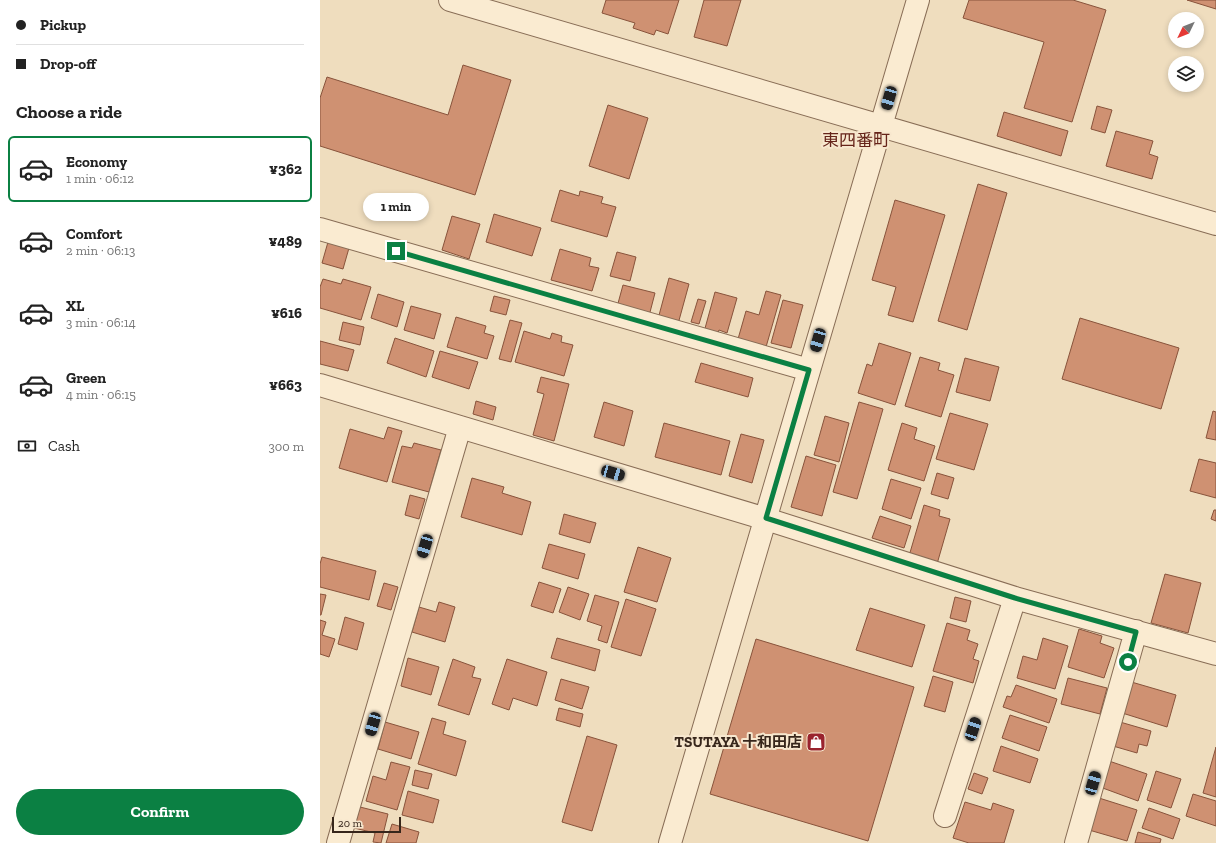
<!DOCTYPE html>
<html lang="en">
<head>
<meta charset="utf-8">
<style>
	body { margin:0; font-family:"Zilla Slab","Noto Sans JP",serif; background:#f6f6f6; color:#222; height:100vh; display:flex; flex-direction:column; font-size:15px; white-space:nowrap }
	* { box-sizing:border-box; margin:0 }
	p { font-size:13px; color:#767676 }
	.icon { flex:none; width:22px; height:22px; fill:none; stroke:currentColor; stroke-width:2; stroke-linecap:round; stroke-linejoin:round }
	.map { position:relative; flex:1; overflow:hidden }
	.details { display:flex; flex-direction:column; background:#fff; width:320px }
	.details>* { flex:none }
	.hud { display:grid; align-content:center; height:88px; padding:0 16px; background:#fff }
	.needle { width:26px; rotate:227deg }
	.controls { position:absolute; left:848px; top:12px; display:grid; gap:8px }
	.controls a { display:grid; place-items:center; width:36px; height:36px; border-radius:50%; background:#fff; box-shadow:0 2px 6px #0003; font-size:20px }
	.scale { position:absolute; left:12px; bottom:10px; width:69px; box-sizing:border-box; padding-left:4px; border:2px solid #37261b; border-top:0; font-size:11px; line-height:14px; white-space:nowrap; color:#37261b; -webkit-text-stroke:3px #f7e7ce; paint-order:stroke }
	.end { position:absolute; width:18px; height:18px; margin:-9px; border:5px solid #0b8043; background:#fff; box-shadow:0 0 0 2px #fff }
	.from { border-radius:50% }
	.bubble { position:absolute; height:28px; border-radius:14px; background:#fff; box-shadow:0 2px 6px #0003; font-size:13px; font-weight:700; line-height:28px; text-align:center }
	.car { position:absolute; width:12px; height:24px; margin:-12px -6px; border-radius:5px; box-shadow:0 0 3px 1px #0007; background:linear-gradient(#222 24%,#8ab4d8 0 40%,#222 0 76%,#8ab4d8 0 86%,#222 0) }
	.hud b { display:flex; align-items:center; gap:14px; height:38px; font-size:15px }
	.hud b+b { border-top:1px solid #e0e0e0 }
	.hud i { width:10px; height:10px; background:#222 }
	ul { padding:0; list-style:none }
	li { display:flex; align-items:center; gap:12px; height:66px; margin:0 8px 6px; padding:0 8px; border:2px solid transparent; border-radius:6px }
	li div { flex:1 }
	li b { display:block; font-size:15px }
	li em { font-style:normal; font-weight:700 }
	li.on { border-color:#0b8043 }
	li>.icon { width:36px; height:36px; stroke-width:1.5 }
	h2 { padding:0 16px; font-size:18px; line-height:48px }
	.pay { display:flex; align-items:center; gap:10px; height:44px; padding:0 16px; font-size:15px }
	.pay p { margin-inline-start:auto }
	.primary-button { display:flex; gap:8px; margin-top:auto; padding:8px 16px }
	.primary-button a { flex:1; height:46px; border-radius:24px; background:#0b8043; color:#fff; font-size:16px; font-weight:700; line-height:46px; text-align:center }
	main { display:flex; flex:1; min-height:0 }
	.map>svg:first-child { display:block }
	.building { fill:#cf9172; stroke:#88533b }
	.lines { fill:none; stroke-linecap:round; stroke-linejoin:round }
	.minor-casing { stroke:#886d56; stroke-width:24 }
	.minor { stroke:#faebd1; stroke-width:22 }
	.route { stroke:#0b8043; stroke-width:5 }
	.labels { text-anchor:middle; stroke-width:4; stroke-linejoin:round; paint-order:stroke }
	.poi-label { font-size:15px; font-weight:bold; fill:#37261b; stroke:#f7e7ce; text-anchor:end }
	.quarter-label { font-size:17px; fill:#652319; stroke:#f7e7ce }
</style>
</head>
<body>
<main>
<section class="details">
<div class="hud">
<b><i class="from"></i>Pickup</b>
<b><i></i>Drop-off</b>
</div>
<h2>Choose a ride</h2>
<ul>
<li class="on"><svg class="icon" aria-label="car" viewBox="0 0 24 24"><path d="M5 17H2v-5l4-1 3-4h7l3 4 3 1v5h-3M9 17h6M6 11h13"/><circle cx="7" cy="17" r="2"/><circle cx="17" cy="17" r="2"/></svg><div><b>Economy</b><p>1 min · 06:12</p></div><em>¥362</em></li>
<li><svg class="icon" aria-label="car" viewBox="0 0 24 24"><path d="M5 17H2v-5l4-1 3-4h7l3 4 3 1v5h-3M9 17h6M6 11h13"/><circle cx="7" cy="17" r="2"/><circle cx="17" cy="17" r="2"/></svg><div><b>Comfort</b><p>2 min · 06:13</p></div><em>¥489</em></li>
<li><svg class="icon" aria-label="car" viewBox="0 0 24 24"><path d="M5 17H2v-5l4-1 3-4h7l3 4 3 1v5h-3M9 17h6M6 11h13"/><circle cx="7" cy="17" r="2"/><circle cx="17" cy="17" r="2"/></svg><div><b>XL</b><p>3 min · 06:14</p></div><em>¥616</em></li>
<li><svg class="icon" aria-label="car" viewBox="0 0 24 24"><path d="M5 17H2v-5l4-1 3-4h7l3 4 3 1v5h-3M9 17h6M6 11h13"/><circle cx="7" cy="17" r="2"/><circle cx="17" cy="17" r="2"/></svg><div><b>Green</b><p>4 min · 06:15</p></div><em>¥663</em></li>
</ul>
<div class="pay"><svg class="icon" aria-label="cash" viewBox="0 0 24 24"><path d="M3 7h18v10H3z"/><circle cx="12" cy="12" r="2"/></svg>Cash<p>300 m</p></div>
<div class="primary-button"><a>Confirm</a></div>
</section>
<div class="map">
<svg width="896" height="843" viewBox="0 0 896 843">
	<rect width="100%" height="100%" fill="#efddbe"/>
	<path class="building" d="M286,0h73l-11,34 -12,-4 -2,5 -21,-7 2,-5 -33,-10z
		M384,0h37l-14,46 -33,-9z
		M649,0h104l33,10 -34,112 -48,-14 20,-66 -81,-24z
		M867,0h29v9z
		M143,65l48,15 -36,115 -155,-49v-48l7,-21 121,38z
		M288,105l40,13 -19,61 -40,-13z
		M777,106l15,4 -7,23 -14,-4z
		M684,112l64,19 -7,25 -64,-20z
		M796,131l37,10 -4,13 9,3 -6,22 -46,-13z
		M658,184l29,9 -40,137 -29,-9z
		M240,190l19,6 1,-5 23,6 -2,6 15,4 -9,30 -56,-16z
		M575,200l50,15 -32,107 -25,-7 8,-28 -24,-7z
		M174,214l47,14 -9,28 -46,-14z
		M132,216l28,8 -11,35 -27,-9z
		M8,242l21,6 -6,21 -21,-6z
		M240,249l31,9 -2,8 10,2 -7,23 -41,-11z
		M297,252l19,5 -6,24 -20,-5z
		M349,278l20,6 -11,40 -20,-5z
		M3,279l18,5 2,-5 28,8 -10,33 -41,-12v-21z
		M303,285l32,8 -6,23 -32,-9z
		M446,291l15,4 -15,52 -28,-8 8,-28 13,4z
		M395,292l22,6 -10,35 -8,-3 -2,5 -13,-3z
		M58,294l26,8 -7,25 -26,-9z
		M174,296l16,4 -4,15 -16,-4z
		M378,299l8,2 -7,23 -8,-2z
		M463,300l20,5 -12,43 -20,-5z
		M91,306l30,8 -7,25 -30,-9z
		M136,317l30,9 -2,7 10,3 -7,23 -40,-12z
		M760,318l99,30 -18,61 -99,-30z
		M190,320l12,3 -11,39 -12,-3z
		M23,322l21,5 -4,18 -21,-5z
		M204,331l26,8 2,-6 10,3 -1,6 12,3 -9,31 -49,-14z
		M75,338l39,13 -8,26 -39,-14z
		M0,341l34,9 -6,21 -28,-7z
		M559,343l32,10 -16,52 -37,-12 9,-29 5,2z
		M120,351l38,11 -9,27 -37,-12z
		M600,357l20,6 -2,7 16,5 -13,42 -36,-11z
		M645,358l34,9 -9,34 -34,-9z
		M381,363l52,15 -5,19 -53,-15z
		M221,377l28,7 -15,57 -21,-6 11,-41 -7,-2z
		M156,401l20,6 -3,13 -20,-6z
		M284,402l29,9 -9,35 -30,-9z
		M539,402l24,7 -26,90 -24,-7z
		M893,411l3,1v28l-10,-2z
		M630,413l38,11 -14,46 -38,-11z
		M505,416l24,7 -10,39 -25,-7z
		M344,423l66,18 -9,34 -66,-18z
		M582,423l15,5 -3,11 21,7 -11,35 -36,-11z
		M68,427l14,4 -15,51 -48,-14 11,-39 34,10z
		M421,434l23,6 -12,43 -23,-7z
		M94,443l27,7 -12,42 -37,-10 10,-36 10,2z
		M486,456l30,9 -14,51 -31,-9z
		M879,459l17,4v35l-26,-7z
		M617,473l17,5 -6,21 -17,-5z
		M152,478l32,9 -2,6 29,9 -9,33 -61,-18z
		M571,479l30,9 -10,31 -29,-10z
		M90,495l15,4 -6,20 -14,-4z
		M604,505l16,5 -1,6 11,3 -13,45 -28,-8z
		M894,510h2v11l-5,-2z
		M244,514l32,9 -6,20 -31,-9z
		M560,516l31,10 -7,22 -32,-10z
		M229,544l36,10 -7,25 -36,-11z
		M318,547l33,11 -14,44 -33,-10z
		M2,557l54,14 -7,29 -49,-13v-23z
		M845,574l36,9 -13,50 -37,-10z
		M219,582l22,7 -8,24 -22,-7z
		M64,583l14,4 -7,23 -14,-4z
		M248,587l21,7 -9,26 -21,-8z
		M0,594l6,1 -5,20h-1z
		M275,595l24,7 -12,41 -9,-3 4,-14 -15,-5z
		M635,597l16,4 -5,21 -16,-4z
		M306,599l30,10 -15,47 -30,-9z
		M119,602l16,5 -10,35 -33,-10 7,-25 17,5z
		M550,608l55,17 -13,42 -56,-17z
		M25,617l19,6 -7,27 -19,-6z
		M0,620l6,2 -4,13 13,4 -6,18 -9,-3z
		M627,623l23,7 -3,10 11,4 -5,15 6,2 -6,22 -40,-12z
		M759,629l23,7 -2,7 14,5 -10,30 -36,-11z
		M237,638l43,12 -5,21 -44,-13z
		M723,638l25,8 -13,43 -38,-11 6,-22 14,4z
		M436,639l158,48 -46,154 -158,-47z
		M88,658l31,9 -8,28 -30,-9z
		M133,659l22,8 -3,10 9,2 -12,36 -31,-10z
		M187,659l40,13 -10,34 -24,-8 -4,12 -17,-6z
		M613,676l20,6 -8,30 -21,-6z
		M748,678l39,10 -7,26 -39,-10z
		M241,679l28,8 -7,22 -27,-9z
		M808,681l48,14 -9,32 -48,-15z
		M696,685l41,14 -8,24 -46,-16 4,-11 4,1z
		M239,708l24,6 -3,13 -24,-7z
		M690,715l37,12 -8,24 -37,-13z
		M112,718l14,4 -3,12 23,7 -10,35 -38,-12z
		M65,722l34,10 -8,27 -33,-10z
		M800,722l31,9 -4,15 -8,-2 -2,9 -24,-7z
		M267,736l30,9 -25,86 -30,-9z
		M681,746l37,13 -8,24 -37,-12z
		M896,747v50l-13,-4z
		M789,761l38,13 -9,27 -38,-14z
		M71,762l19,5 -13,43 -31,-9 7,-25 13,4z
		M95,770l17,4 -4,15 -16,-4z
		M836,771l25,8 -10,29 -24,-8z
		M654,773l14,5 -6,16 -14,-5z
		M88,791l31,9 -6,23 -31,-8z
		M873,794l23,7v25l-30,-10z
		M779,798l38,12 -10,31 -38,-11z
		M645,802l26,8 2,-7 21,7 -10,33h-35l-16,-5z
		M40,807l28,7 -7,29 -8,-1 2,-9 -21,-5z
		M829,808l31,11 -7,20 -31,-11z
		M72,824l27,8 -3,11h-30z
		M818,832l23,7 -1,4h-25z"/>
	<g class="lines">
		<g class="minor-casing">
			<path id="minor" d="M130,0l766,224
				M0,229l489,141
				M0,385l446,134 249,79 201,56
				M625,816l70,-218
				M18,843l122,-416
				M350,843l248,-843
				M756,843l60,-212"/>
		</g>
		<use href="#minor" class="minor"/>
	</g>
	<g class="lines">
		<path class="route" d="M76,251l413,119 -43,148 249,80 121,34 -8,30"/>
	</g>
	<defs>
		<g id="shop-square" transform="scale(1)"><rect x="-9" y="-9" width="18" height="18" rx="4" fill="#9a242e" stroke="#f7e7ce"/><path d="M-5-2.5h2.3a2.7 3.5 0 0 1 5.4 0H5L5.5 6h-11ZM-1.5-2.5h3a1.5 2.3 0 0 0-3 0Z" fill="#fff"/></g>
	</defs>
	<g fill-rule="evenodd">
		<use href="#shop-square" x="496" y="742"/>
	</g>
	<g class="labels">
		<g class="poi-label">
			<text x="482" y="747">TSUTAYA 十和田店</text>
		</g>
		<g class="quarter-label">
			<text x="536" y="146">東四番町</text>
		</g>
	</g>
</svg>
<div class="controls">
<a><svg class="needle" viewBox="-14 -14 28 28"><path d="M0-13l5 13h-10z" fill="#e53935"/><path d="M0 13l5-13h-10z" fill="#767676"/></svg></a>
<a><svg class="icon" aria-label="layers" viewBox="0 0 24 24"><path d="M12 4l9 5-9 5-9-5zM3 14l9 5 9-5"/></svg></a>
</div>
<div class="scale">20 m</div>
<i class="end from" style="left:808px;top:662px"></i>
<i class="end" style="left:76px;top:251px"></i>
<div class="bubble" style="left:43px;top:193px;width:66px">1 min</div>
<i class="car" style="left:569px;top:98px;rotate:196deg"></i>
<i class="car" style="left:498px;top:340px;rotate:196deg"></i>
<i class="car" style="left:293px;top:473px;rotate:106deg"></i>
<i class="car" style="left:105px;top:546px;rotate:197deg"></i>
<i class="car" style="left:53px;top:724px;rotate:196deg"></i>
<i class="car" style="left:653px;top:729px;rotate:18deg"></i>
<i class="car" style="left:773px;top:783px;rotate:16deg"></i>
</div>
</main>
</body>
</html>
